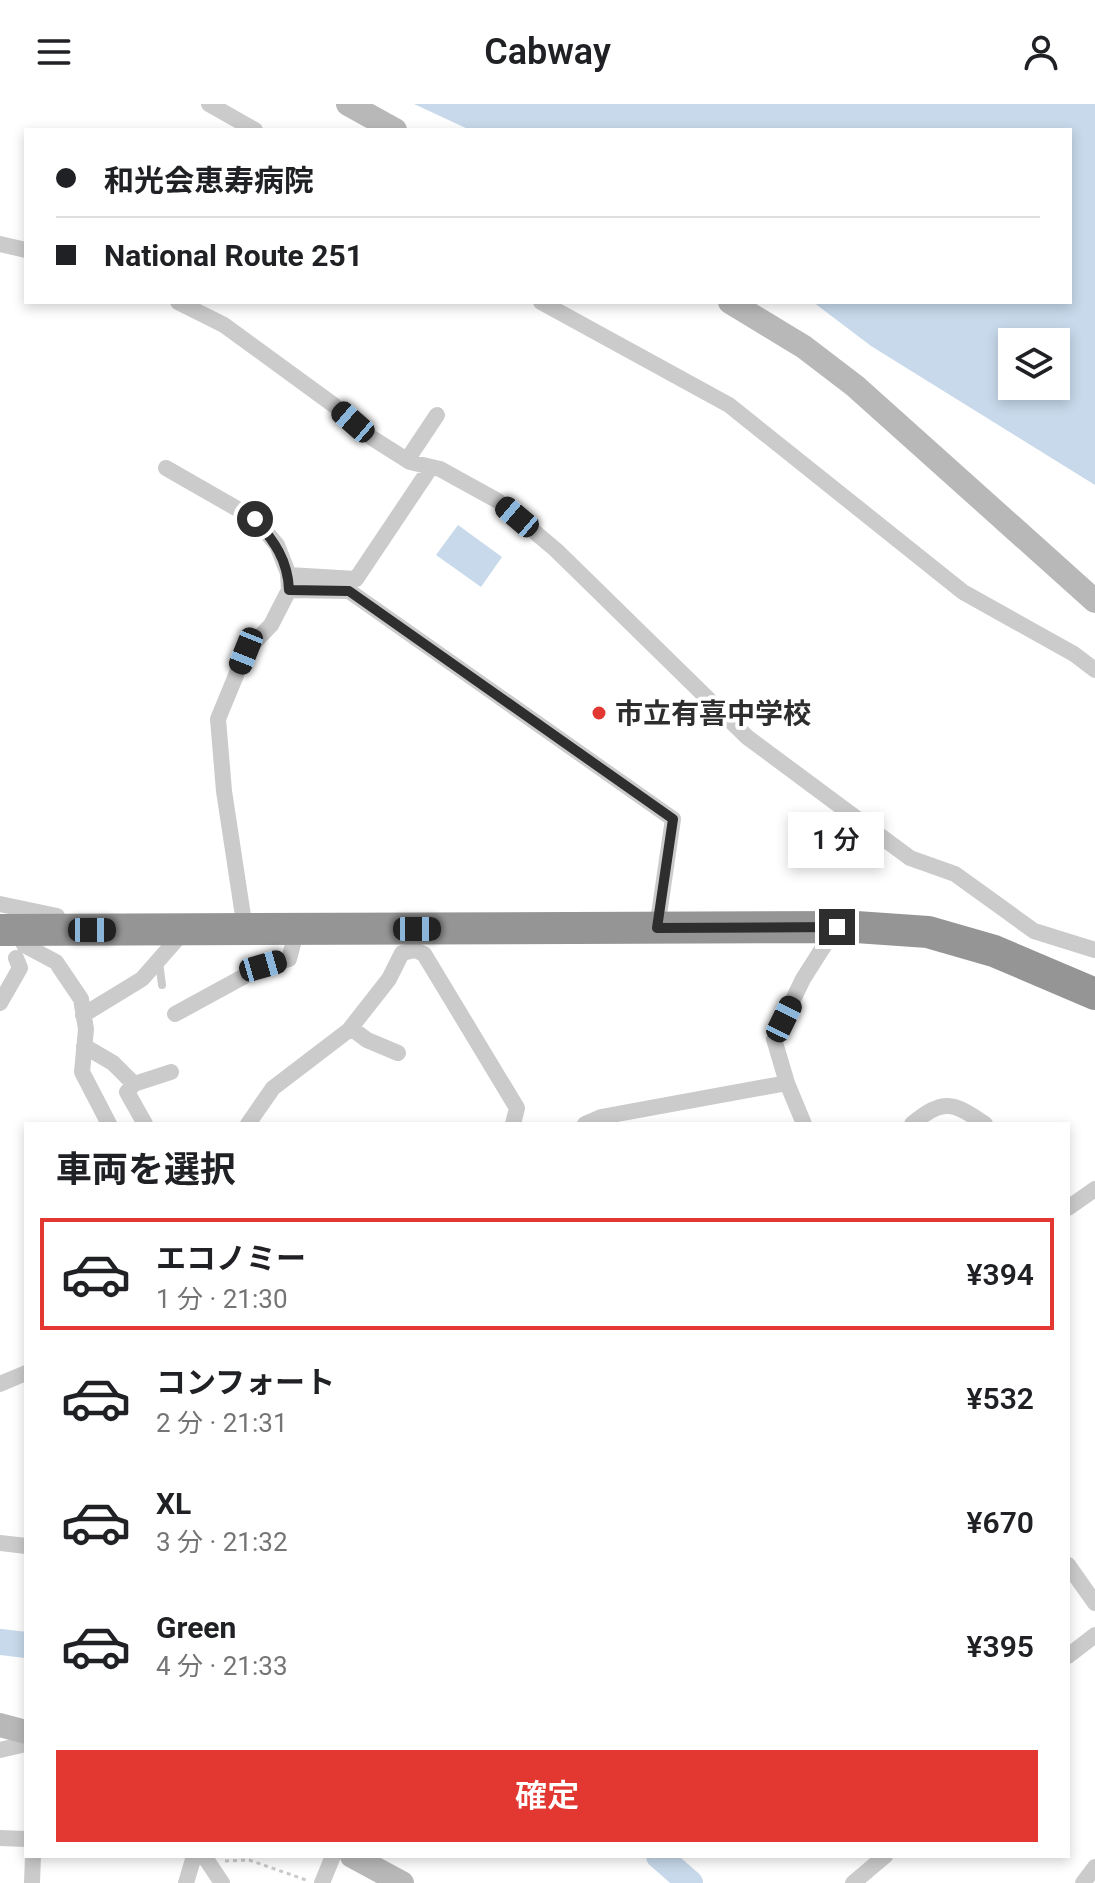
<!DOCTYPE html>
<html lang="ja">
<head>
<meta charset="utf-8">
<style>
	body { margin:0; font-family:Roboto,"Noto Sans JP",sans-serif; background:#f2f2f2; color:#202124; height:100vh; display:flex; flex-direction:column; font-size:30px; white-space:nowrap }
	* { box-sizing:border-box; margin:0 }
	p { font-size:26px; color:#757577 }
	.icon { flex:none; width:44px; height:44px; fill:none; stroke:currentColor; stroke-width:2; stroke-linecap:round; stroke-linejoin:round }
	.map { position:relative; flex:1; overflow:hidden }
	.details { position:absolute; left:24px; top:1018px; width:1046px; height:736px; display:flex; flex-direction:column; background:#fff; border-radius:0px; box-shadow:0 4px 12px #0003 }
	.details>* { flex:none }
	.banner { position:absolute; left:24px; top:24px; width:1048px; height:176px; border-radius:0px; box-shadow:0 4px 12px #0003; display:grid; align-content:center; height:176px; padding:0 32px; background:#fff }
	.buttons { position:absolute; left:998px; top:224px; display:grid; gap:16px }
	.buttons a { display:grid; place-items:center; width:72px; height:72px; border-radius:0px; background:#fff; box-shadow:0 4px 12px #0003; font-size:40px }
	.end { position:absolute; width:36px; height:36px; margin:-18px; border:10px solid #2e2e2e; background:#fff; box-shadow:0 0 0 4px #fff }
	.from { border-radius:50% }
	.bubble { position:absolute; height:56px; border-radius:0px; background:#fff; box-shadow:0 4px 12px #0003; font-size:26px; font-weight:600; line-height:56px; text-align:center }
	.car { position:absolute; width:24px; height:48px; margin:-24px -12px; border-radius:10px; box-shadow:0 0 6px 2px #0007; background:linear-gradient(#222 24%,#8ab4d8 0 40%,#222 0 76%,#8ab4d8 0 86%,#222 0) }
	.banner b { display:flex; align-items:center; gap:28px; height:76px; font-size:30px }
	.banner b+b { border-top:2px solid #e0e0e0 }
	.banner i { width:20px; height:20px; background:#202124 }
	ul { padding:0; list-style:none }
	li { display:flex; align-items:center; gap:24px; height:112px; margin:0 16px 12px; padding:0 16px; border:4px solid transparent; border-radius:0px }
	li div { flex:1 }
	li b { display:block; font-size:30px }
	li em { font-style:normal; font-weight:600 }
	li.current { border-color:#e33831 }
	li>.icon { width:72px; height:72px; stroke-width:1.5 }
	h2 { padding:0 32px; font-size:36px; line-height:96px }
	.button { display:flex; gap:16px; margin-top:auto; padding:16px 32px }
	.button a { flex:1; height:92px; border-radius:0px; background:#e33831; color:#fff; font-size:32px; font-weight:600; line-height:92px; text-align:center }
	header { display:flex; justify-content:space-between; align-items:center; height:104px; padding:0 32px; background:#fff; font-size:36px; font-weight:600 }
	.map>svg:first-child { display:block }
	.water { fill:#c7d9eb; fill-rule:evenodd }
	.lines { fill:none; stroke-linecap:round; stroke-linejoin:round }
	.river { stroke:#c7d9eb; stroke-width:26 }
	.path { stroke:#cbcbcb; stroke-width:3; stroke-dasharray:4 4; stroke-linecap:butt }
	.lane { stroke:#cbcbcb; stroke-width:8 }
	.street { stroke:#cbcbcb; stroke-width:16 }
	.secondary { stroke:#b8b8b8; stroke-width:24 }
	.highway { stroke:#959595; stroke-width:32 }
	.route { stroke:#2e2e2e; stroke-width:10 }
	.poi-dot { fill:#e33831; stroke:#fff; stroke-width:3 }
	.labels { text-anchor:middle; stroke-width:8; stroke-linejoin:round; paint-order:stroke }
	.poi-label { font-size:28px; font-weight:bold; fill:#2e2e2e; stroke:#fff; text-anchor:start }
</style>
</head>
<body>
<header><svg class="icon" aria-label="menu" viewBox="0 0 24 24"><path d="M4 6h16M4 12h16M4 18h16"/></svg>Cabway<svg class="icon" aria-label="person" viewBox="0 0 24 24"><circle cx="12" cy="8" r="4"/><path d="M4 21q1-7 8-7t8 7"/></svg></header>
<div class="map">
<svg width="1095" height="1779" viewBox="0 0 1095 1779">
	<rect width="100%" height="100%" fill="#fff"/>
	<path class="water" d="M414,0h681v381l-224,-139 -58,-44h257v-172h-600zM1012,238h44v44h-44z
		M458,421l44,32 -21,30 -45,-32z"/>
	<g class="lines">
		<path class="river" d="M0,1538l26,3
			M659,1752l31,27"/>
		<path class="path" d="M225,1757l24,-1 60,21"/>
		<path class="lane" d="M159,858l3,23"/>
		<path class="street" d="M209,0l46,26
			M0,140l26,6
			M178,198l46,23 111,81 37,32 38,24 30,7 58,32 58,49 191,187 163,121 45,16 79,57 61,19
			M541,198l188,103 234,187 111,62 21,16
			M407,356l30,-45
			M166,364l89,51 22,26 11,28 1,17 -18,35 -25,26 -28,68 6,72 21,138
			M289,471l67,4 75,-112
			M289,486l60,1 324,228 -16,109
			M0,800l57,12 3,8
			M24,841l32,17 25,37 5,30 -4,43 27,52
			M0,899l20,-35 -4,-10
			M175,910l88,-48 26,-7 8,-30
			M83,911l59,-36 43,-49
			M351,924l16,12 31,13
			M84,942l29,17 21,21 -7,8 18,32
			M787,979l-13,-44 29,-60 33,-52
			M134,980l37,-12
			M248,1020l25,-36 76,-58 40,-51 13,-26 13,-3 9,4 93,154 -4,16
			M585,1020l16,-7 186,-34 17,41
			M912,1020c31,-25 40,-23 73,0
			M1068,1104l27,-19
			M0,1280l26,-11
			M0,1439l26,3
			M1068,1461l27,38
			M1068,1552l27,-21
			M0,1646l26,-6
			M0,1734l26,1
			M204,1752l18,27
			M32,1779l1,-27
			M186,1779l8,-27
			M322,1779l11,-27
			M853,1779l32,-27
			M1083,1779l12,-16"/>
		<path class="secondary" d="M348,0l47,26
			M730,198l74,45 51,39 240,215
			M0,1621l26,7
			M352,1752l50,27"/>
		<path class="highway" d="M0,826l856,-3 72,5 66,19 101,43"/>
	</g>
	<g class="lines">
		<path class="route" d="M255,415c19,22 33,41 34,71l60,1 324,228 -16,109 180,-1"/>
	</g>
	<circle class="poi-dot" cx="599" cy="609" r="8"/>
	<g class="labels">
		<g class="poi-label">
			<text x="615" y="619">市立有喜中学校</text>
		</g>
	</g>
</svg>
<div class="buttons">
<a><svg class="icon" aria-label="layers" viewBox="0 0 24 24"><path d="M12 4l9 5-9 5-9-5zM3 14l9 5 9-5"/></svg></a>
</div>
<i class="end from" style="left:255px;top:415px"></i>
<i class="end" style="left:837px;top:823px"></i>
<div class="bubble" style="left:788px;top:708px;width:96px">1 分</div>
<i class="car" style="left:353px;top:318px;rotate:311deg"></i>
<i class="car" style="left:517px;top:413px;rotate:310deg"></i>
<i class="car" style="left:246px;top:547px;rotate:202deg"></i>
<i class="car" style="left:417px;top:825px;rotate:90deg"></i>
<i class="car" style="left:92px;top:826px;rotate:90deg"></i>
<i class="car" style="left:263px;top:862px;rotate:74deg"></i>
<i class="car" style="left:784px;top:915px;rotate:26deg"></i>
<div class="banner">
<b><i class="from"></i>和光会恵寿病院</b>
<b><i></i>National Route 251</b>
</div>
<section class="details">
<h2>車両を選択</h2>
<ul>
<li class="current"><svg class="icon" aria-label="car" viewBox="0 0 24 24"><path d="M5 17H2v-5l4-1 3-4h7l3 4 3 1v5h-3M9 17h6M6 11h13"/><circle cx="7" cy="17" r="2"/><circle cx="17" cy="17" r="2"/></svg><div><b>エコノミー</b><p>1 分 · 21:30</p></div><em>¥394</em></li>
<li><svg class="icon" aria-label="car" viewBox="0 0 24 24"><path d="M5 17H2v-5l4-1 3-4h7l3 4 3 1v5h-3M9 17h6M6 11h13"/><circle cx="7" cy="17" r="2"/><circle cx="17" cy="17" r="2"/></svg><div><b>コンフォート</b><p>2 分 · 21:31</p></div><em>¥532</em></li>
<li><svg class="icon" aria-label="car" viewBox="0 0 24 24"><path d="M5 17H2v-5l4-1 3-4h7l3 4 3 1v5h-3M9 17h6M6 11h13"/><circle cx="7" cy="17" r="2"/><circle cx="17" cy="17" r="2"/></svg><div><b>XL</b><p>3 分 · 21:32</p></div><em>¥670</em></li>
<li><svg class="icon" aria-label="car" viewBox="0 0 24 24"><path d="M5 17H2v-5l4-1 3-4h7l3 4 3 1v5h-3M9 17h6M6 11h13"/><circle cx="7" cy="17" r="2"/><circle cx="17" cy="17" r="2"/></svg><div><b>Green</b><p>4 分 · 21:33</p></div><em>¥395</em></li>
</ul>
<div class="button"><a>確定</a></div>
</section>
</div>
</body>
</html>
